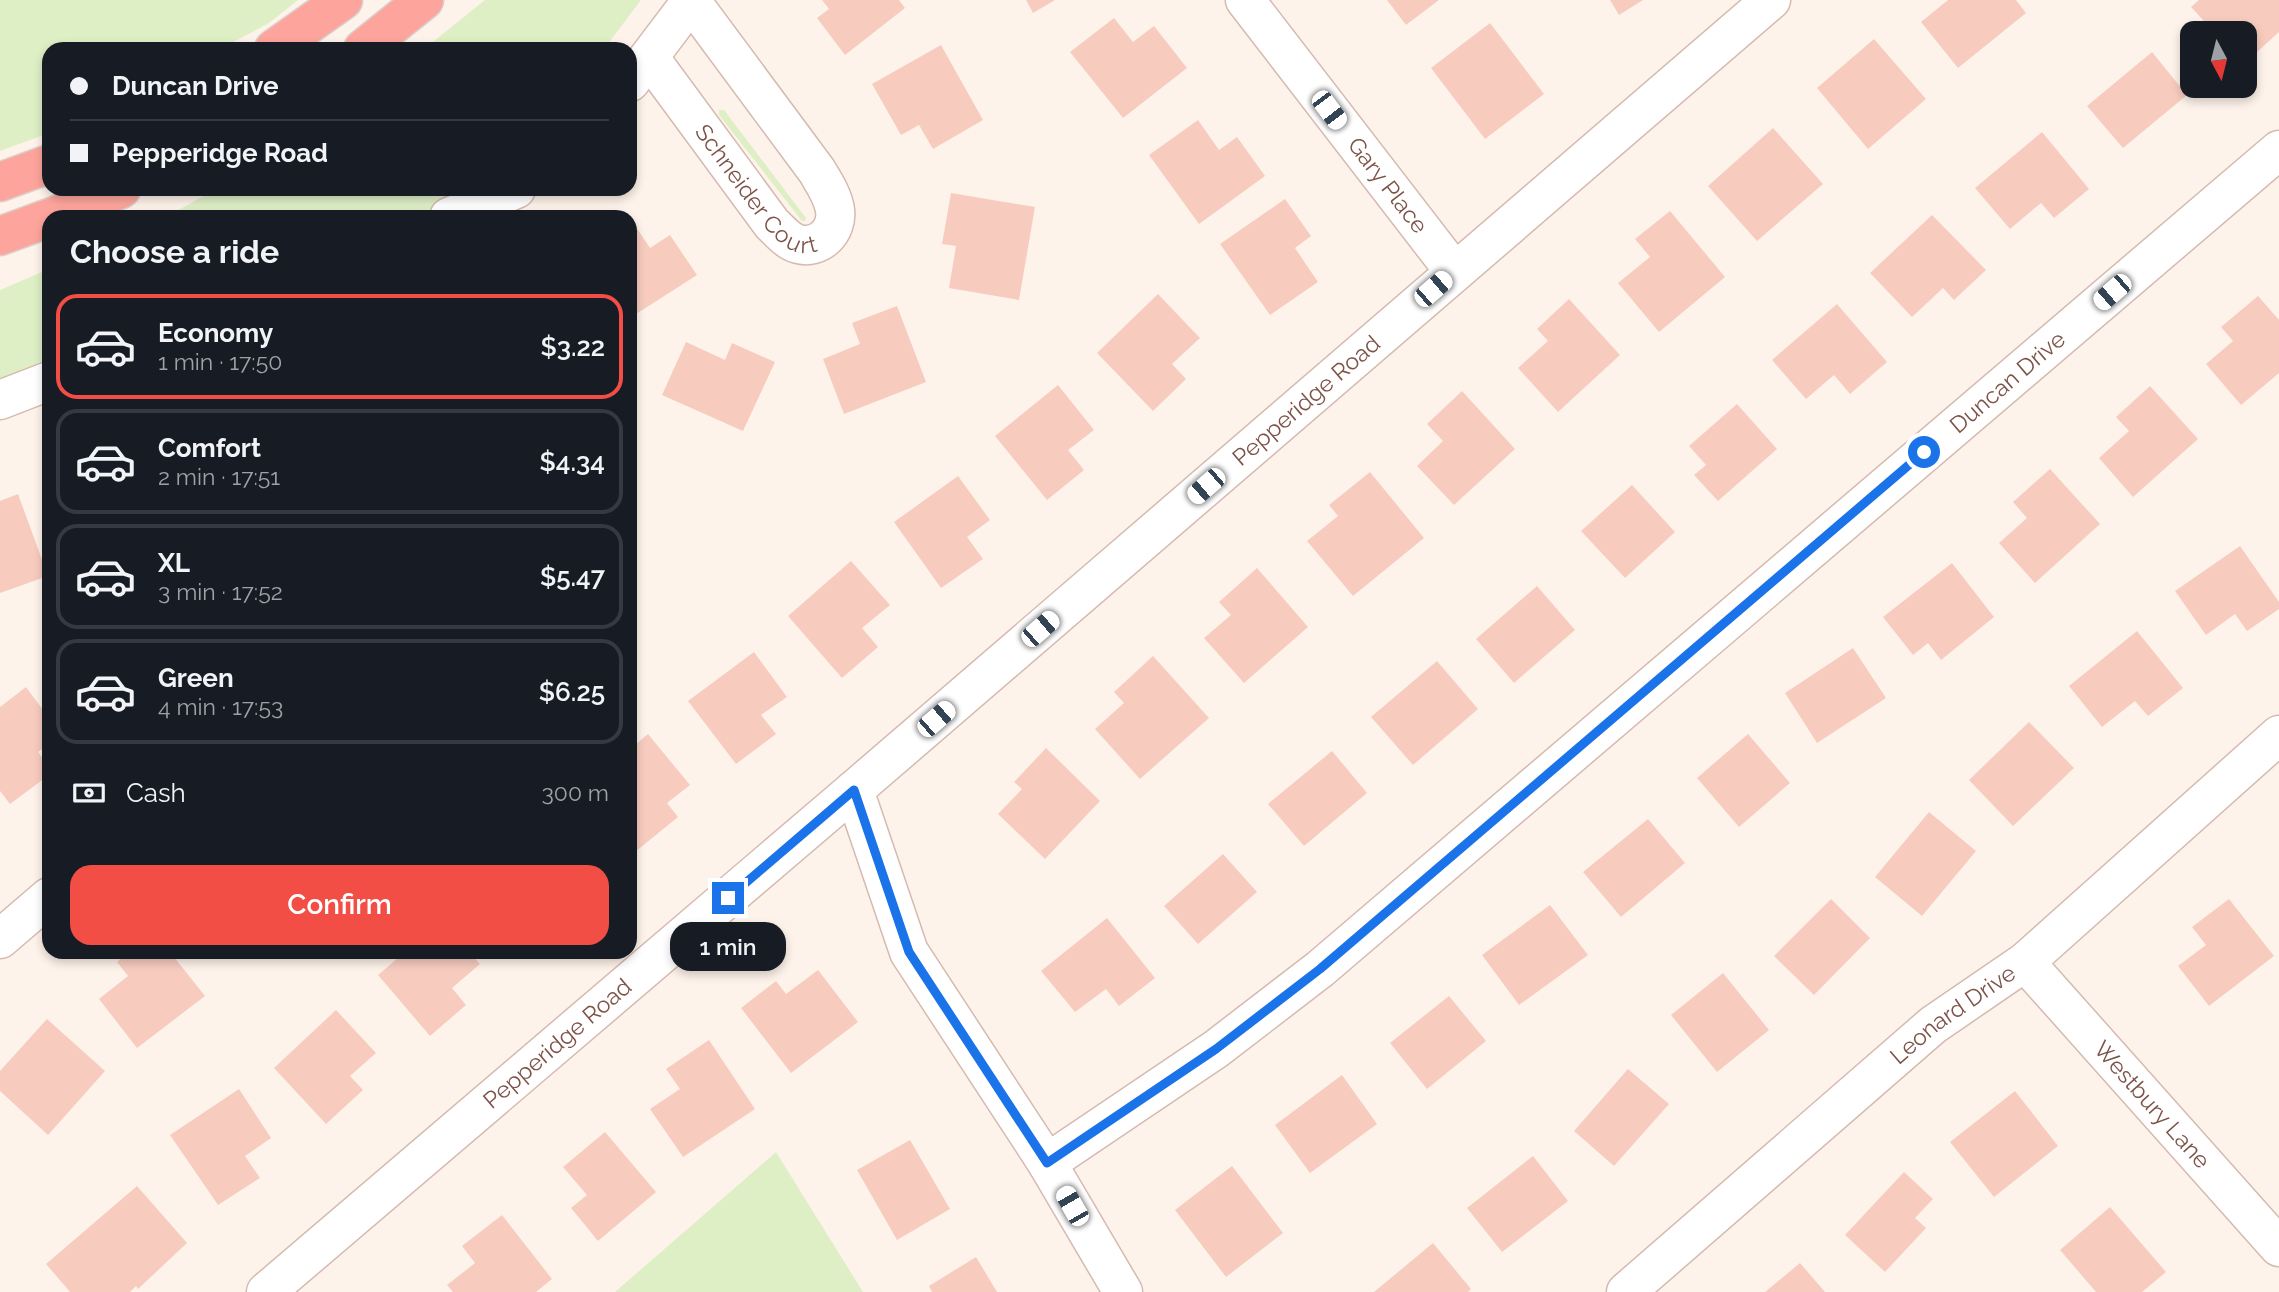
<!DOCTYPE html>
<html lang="en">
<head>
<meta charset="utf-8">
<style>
	body { margin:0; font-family:Raleway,sans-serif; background:#242831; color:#f1f3f6; height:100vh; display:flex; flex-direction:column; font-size:26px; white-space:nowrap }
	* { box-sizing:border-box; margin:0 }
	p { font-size:23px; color:#9ea1a6 }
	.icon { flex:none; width:38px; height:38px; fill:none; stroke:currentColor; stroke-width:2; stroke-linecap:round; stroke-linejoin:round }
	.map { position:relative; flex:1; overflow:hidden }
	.details { position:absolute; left:42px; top:210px; width:595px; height:749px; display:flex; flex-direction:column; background:#171b24; border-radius:21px; box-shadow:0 4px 10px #0003 }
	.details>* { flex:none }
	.top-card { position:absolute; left:42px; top:42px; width:595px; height:154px; border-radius:21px; box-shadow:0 4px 10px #0003; display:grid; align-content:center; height:154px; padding:0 28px; background:#171b24 }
	.needle { width:46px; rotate:173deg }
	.buttons { position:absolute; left:2180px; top:21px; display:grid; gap:14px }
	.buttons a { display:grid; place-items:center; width:77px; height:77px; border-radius:14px; background:#171b24; box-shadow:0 4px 10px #0003; font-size:35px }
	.end { position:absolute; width:32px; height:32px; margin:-16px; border:9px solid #1a73e8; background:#fff; box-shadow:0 0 0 4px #fff }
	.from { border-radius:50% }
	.bubble { position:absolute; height:49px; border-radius:21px; background:#171b24; box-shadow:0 4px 10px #0003; font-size:23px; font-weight:600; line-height:49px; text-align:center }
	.car { position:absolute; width:21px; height:42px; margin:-21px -10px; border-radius:9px; box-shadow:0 0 5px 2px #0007; background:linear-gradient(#fff 24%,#345 0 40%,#fff 0 76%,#345 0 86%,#fff 0) }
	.top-card b { display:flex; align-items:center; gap:24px; height:66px; font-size:26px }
	.top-card b+b { border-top:2px solid #363941 }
	.top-card i { width:18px; height:18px; background:#f1f3f6 }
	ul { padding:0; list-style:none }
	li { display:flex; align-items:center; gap:21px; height:105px; margin:0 14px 10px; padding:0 14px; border:4px solid #363941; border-radius:21px }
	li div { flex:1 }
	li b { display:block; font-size:26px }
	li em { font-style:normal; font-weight:600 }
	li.on { border-color:#f24e45 }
	li>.icon { width:63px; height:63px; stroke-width:1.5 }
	h2 { padding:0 28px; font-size:32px; line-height:84px }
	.pay { display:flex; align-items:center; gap:18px; height:77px; padding:0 28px; font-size:26px }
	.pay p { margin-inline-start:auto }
	.action { display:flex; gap:14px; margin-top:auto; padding:14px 28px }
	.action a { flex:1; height:80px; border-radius:21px; background:#f24e45; color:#fff; font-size:28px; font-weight:600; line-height:80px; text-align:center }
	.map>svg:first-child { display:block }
	.green { fill:#deefc6 }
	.building { fill:#f7ccbf }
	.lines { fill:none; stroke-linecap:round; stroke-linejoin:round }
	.street-casing { stroke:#d5bab0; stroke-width:41 }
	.highway-casing { stroke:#dbcfcc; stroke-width:41 }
	.street { stroke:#fff; stroke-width:38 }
	.highway { stroke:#fda59c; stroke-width:38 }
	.route { stroke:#1a73e8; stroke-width:9 }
	.labels { text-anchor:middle; stroke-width:5; stroke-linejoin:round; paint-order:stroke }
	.street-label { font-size:23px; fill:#7d5349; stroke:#fff8f3 }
</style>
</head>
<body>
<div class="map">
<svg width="2279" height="1292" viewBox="0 0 2279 1292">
	<rect width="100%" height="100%" fill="#fef3ea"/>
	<path class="green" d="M0,0h298l-29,23 -49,26h-171v84l-49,18z
		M485,0h156l-37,49h-180z
		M719,110h5l82,108 -1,3h-3l-83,-106z
		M216,189h262l-67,28h-245z
		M49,269v98l-49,21v-98z
		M776,1152l87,140h-248z"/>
	<path class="building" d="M822,0h77l6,8 -60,47 -28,-37 12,-9z
		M1026,0h29l-22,13z
		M1387,0h52l-33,25z
		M1610,0h33l-24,15z
		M1948,0h68l10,13 -68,55 -37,-46z
		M2199,0h80v32l-22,20 -12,-14v-5h-4l-7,-8 -9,8h-10l-24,-26z
		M1114,18l19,24 21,-16 33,42 -64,50 -53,-66z
		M1490,23l54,71 -59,45 -54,-71z
		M1874,39l52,60 -58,50 -51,-61z
		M941,45l42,75 -50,29 -14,-24 -18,10 -29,-51z
		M2152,52l35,43 -64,53 -36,-42z
		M1198,120l21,30 18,-13 28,39 -66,48 -50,-69z
		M1773,128l50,56 -66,57 -49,-55z
		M2042,132l47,57 -35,29 -13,-15 -31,26 -35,-41z
		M951,193l84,14 -16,93 -70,-12 7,-42 -14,-2z
		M1285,199l26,37 -16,12 23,34 -48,33 -50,-71z
		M1670,211l55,66 -66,55 -41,-49 32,-26 -15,-18z
		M1932,215l54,55 -32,30 -11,-12 -31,29 -42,-44z
		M630,218l20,30 20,-13 27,40 -64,41 -3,-4z
		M1158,294l42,44 -28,26 14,15 -33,32 -56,-58z
		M2258,296l21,24v53l-38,32 -35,-41 27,-23 -12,-14z
		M1569,299l51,56 -62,57 -40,-44 30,-27 -11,-12z
		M1837,304l50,58 -37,32 -16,-19 -28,24 -34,-39z
		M897,306l29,76 -82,32 -21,-55 37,-15 -8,-21z
		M686,342l39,18 7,-17 43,19 -32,69 -81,-36z
		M1058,385l36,45 -26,20 16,20 -37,30 -52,-64z
		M2150,386l48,53 -65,58 -34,-39 30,-27 -13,-14z
		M1462,391l53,58 -61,56 -37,-39 26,-25 -16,-17z
		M1737,404l40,45 -59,52 -24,-26 12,-10 -17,-19z
		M2050,469l50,55 -65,59 -36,-40 28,-25 -14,-16z
		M1370,472l54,66 -71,58 -46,-55 31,-25 -9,-11z
		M958,476l32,44 -23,17 16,22 -42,29 -47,-66z
		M1632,485l43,47 -50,46 -44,-47z
		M18,494l30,82 -48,17v-92z
		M2240,546l39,56v7l-32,22 -12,-17 -29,21 -31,-44z
		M851,561l39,44 -28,23 16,19 -36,31 -54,-62z
		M1952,563l42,54 -53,43 -13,-17 -15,12 -30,-38z
		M1257,568l51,59 -64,56 -40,-45 27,-23 -12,-13z
		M1537,586l38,44 -61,53 -38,-44z
		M2137,631l46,57 -35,28 -13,-15 -33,26 -33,-41z
		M1853,648l33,50 -69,45 -32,-50z
		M754,652l33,45 -26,18 15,19 -40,30 -48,-63z
		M1153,656l56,62 -69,61 -45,-50 29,-26 -10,-11z
		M1437,661l41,48 -65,56 -42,-48z
		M26,687l23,31v26l-11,8 11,14v9l-39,29 -10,-13v-84z
		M2029,722l45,46 -61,58 -44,-46z
		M648,734l42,51 -23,18 11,14 -43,35 -5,-6v-97z
		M1748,734l42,49 -51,44 -42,-49z
		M1046,748l54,53 -55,58 -47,-45 24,-25 -8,-7z
		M1332,751l35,42 -63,53 -36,-42z
		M1929,812l47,39 -54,65 -47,-39z
		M1648,819l37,44 -64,54 -38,-45z
		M1223,854l34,38 -59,52 -34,-38z
		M1831,899l39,39 -56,57 -40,-39z
		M2229,899l45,57 -65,50 -31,-40 28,-21 -14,-18z
		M1550,905l38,50 -69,50 -37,-50z
		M1107,918l48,60 -36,28 -13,-17 -31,23 -34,-41z
		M129,952h41l35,44 -68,52 -38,-49 29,-23 -11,-14z
		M405,952h64l11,12 -28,24 14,17 -36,31 -52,-61z
		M818,970l40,52 -67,51 -50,-65 35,-27 10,13z
		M1723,973l46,57 -52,42 -46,-57z
		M1449,996l37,45 -59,48 -37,-46z
		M336,1010l40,43 -26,23 13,14 -37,34 -52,-56z
		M47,1019l58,52 -57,64 -48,-44v-20z
		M709,1040l46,69 -72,48 -33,-48 30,-20 -14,-20z
		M1628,1069l41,35 -55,62 -40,-35z
		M1342,1075l35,49 -67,49 -35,-48z
		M239,1089l32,49 -26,18 15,22 -42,27 -48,-70z
		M2015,1091l43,55 -64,51 -44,-55z
		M605,1132l51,60 -58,49 -27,-33 16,-13 -24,-28z
		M910,1140l40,69 -53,31 -40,-70z
		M1533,1156l35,45 -66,51 -35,-44z
		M1232,1166l51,67 -57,44 -51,-67z
		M1904,1172l29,27 -18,19 11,10 -41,44 -40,-37z
		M137,1186l50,57 -49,46 -2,-3 -6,6h-60l-24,-28z
		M2110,1207l56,65 -24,20h-46l-36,-42z
		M502,1215l50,64 -16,13h-83l-6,-7 28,-22 -13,-17z
		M1433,1243l38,46 -3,3h-94z
		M976,1257l21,35h-65l-3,-6z
		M1800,1263l25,29h-60z"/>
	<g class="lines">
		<g class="street-casing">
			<g id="street">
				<path id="s1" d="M1245,0l209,271"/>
				<path id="s2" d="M649,57l123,167c8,7 15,17 26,20 21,6 40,-13 37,-34 -2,-14 -11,-27 -18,-39l-126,-170"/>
				<path d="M630,82l62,-82"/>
				<path d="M449,217l67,-28"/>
				<path d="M0,400l49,-19"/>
				<path d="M854,790l55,162 138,211 76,129"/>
				<path d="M0,939l49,-42"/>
				<path id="s3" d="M2025,962l254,285"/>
				<path id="s4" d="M1047,1163l169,-114 104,-80 959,-819"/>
				<path id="s5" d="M266,1292l588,-502 917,-790"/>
				<path id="s6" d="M1626,1292l307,-267 92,-63 254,-227"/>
			</g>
		</g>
		<g class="highway-casing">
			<path id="highway" d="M274,49l69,-49
				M363,49l61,-49
				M0,182l49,-18
				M52,217l69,-28
				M0,236l49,-18"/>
		</g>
		<use href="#street" class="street"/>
		<use href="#highway" class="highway"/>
	</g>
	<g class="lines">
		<path class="route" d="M728,898l126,-108 55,162 138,211 169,-114 104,-80 604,-517"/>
	</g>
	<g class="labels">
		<g class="street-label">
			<text dy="8" stroke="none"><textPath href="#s2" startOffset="173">Schneider Court</textPath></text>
			<text dy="8" stroke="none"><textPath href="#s1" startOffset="234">Gary Place</textPath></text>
			<text dy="8" stroke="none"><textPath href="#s4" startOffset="1239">Duncan Drive</textPath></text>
			<text dy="8" stroke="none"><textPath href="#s5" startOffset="1370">Pepperidge Road</textPath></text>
			<text dy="8" stroke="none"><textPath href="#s6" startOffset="429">Leonard Drive</textPath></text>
			<text dy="8" stroke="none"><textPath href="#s5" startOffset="383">Pepperidge Road</textPath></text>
			<text dy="8" stroke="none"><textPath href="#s3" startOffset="191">Westbury Lane</textPath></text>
		</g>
	</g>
</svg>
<div class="buttons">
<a><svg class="needle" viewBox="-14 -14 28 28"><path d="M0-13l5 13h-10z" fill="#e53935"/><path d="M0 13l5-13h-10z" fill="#9ea1a6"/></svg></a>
</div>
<i class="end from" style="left:1924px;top:452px"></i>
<i class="end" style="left:728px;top:898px"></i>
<div class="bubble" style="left:670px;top:922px;width:116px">1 min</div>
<i class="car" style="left:1329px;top:110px;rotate:143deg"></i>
<i class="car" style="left:1433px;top:289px;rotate:49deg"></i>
<i class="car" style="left:2112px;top:292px;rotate:229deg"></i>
<i class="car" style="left:1206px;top:486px;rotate:229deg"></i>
<i class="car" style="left:1040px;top:629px;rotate:49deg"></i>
<i class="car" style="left:936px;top:719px;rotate:49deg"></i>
<i class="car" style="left:1072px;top:1206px;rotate:330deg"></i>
<div class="top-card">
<b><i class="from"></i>Duncan Drive</b>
<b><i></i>Pepperidge Road</b>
</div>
<section class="details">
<h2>Choose a ride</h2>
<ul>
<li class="on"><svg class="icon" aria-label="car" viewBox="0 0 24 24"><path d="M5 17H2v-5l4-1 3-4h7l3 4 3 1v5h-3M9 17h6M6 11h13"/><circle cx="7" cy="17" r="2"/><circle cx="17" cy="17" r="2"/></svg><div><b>Economy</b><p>1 min · 17:50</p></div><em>$3.22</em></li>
<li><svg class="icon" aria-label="car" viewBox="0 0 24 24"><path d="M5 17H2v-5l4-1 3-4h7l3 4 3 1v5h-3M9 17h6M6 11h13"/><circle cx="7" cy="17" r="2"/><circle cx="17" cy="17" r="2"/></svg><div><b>Comfort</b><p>2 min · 17:51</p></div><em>$4.34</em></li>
<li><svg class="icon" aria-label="car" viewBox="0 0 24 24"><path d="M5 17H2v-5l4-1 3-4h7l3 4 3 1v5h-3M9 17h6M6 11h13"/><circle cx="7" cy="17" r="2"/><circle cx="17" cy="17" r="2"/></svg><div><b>XL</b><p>3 min · 17:52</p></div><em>$5.47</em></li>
<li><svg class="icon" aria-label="car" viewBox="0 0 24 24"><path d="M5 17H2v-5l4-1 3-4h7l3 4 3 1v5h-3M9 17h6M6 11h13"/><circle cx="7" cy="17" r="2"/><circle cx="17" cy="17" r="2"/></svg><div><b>Green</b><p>4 min · 17:53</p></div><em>$6.25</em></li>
</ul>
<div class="pay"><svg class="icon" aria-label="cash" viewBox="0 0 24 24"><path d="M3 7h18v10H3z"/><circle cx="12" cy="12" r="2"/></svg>Cash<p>300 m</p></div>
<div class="action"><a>Confirm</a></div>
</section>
</div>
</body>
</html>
